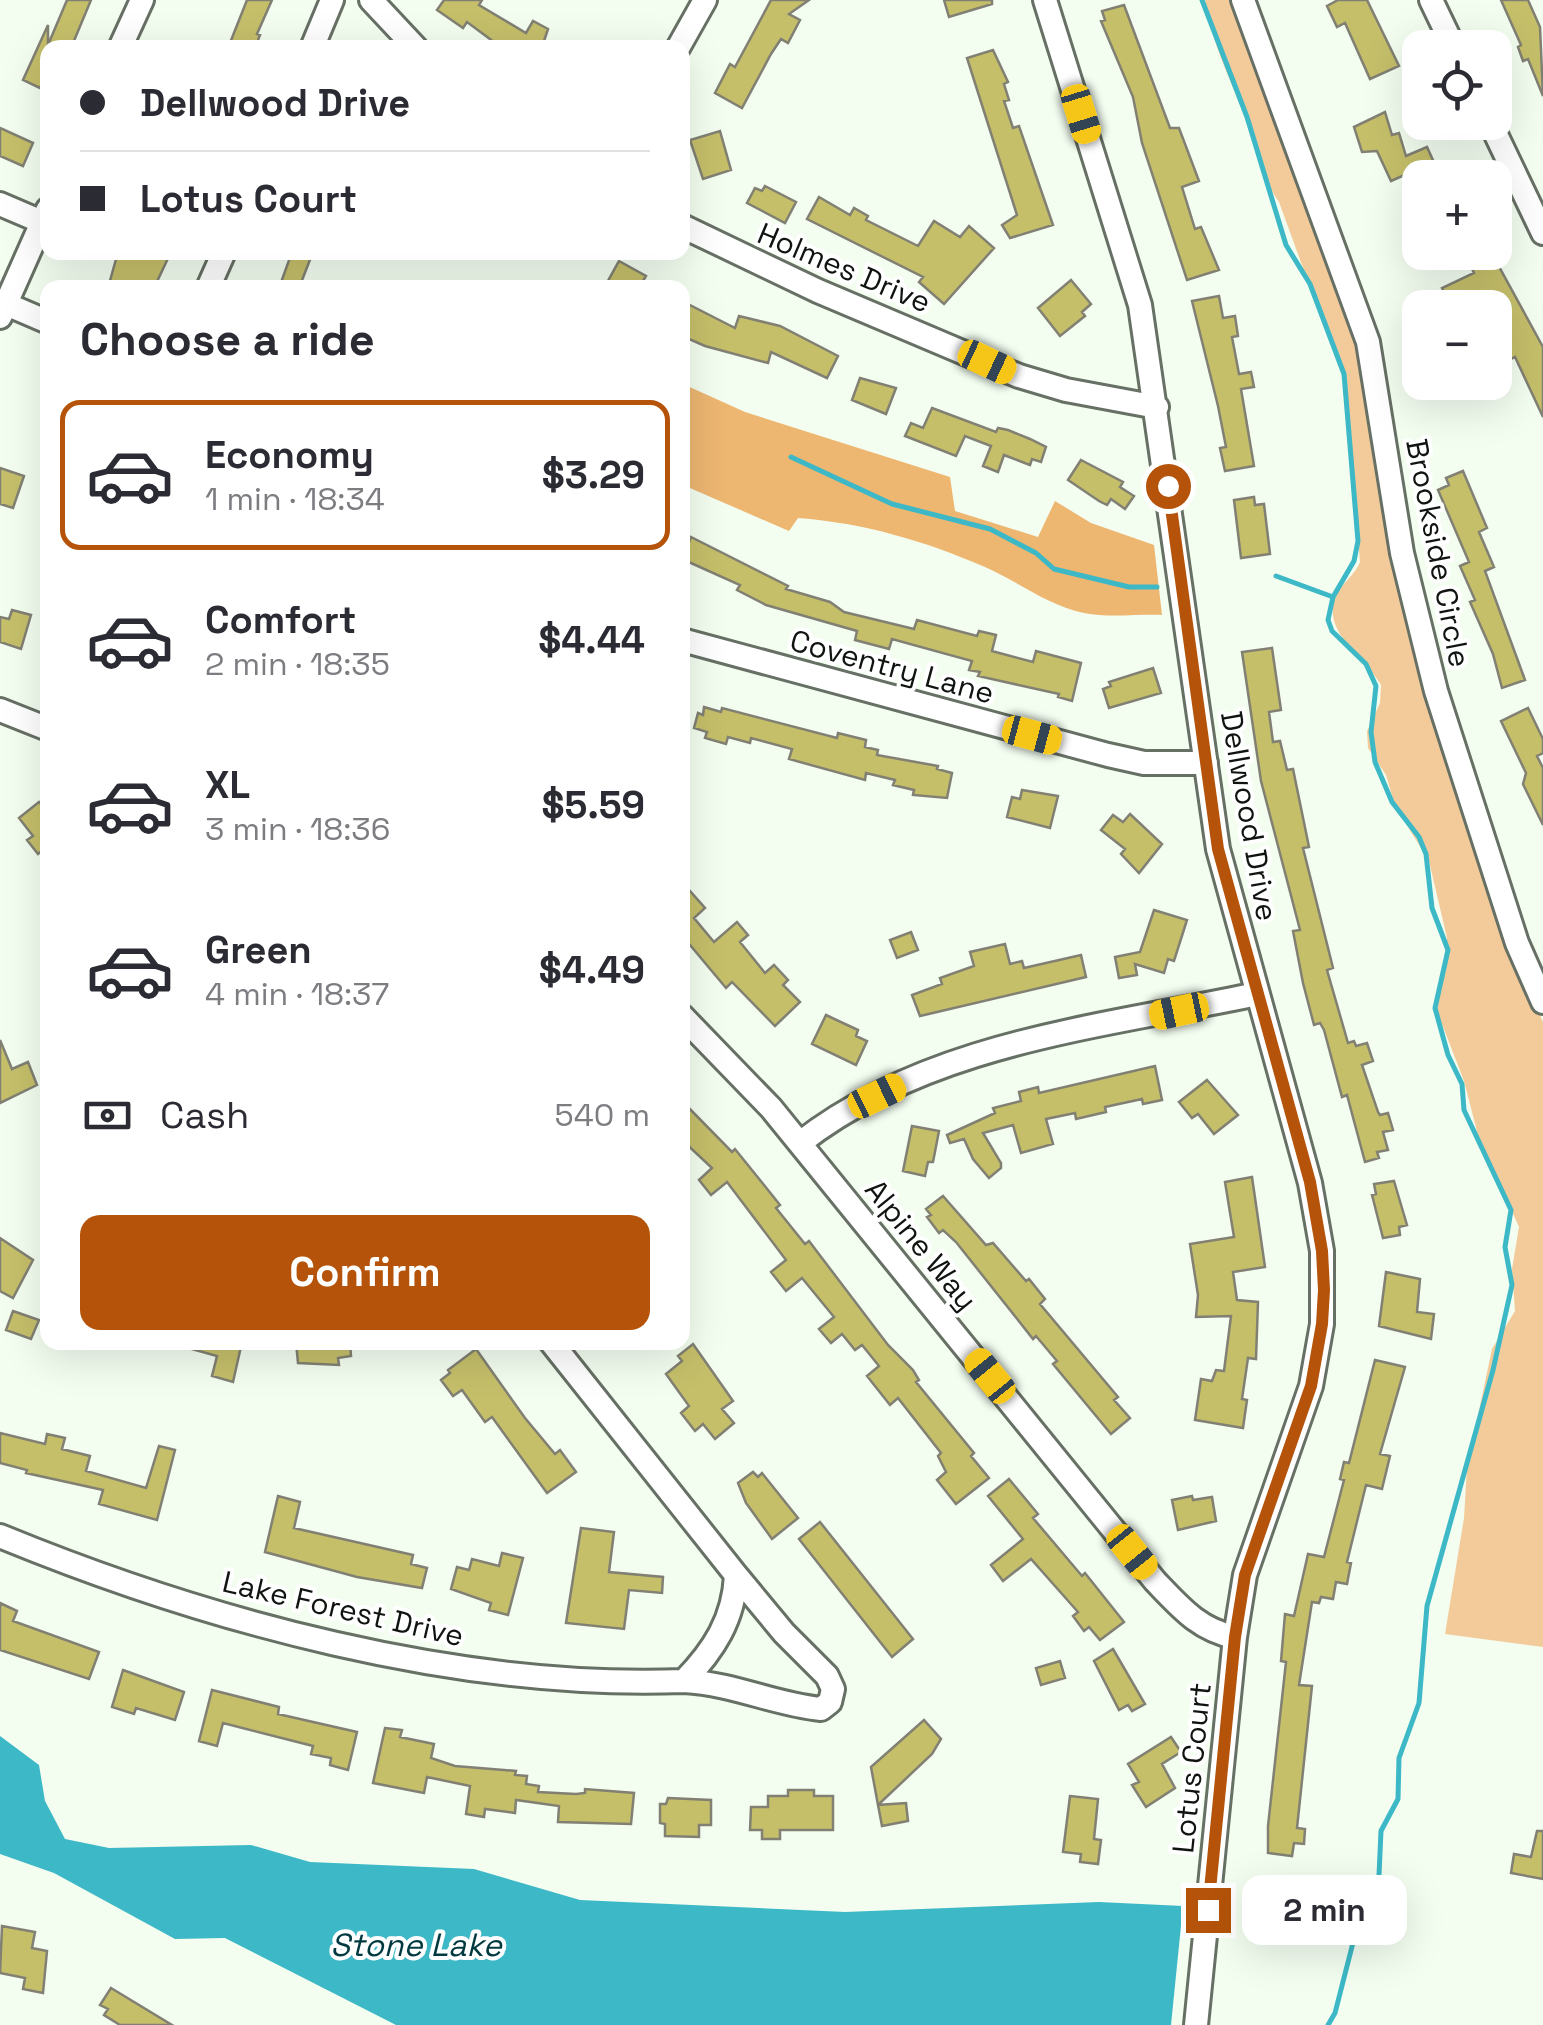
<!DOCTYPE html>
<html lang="en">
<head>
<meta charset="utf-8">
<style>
	body { margin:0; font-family:"Space Grotesk",sans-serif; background:#f2f2f3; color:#2b2b33; height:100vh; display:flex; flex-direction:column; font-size:38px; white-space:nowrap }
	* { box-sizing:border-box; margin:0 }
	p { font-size:32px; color:#7c7c81 }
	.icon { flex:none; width:55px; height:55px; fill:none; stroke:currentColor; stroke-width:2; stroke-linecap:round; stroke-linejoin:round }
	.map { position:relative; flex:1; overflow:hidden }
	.panel { position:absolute; left:40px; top:280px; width:650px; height:1070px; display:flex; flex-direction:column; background:#fff; border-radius:20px; box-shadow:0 10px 40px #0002 }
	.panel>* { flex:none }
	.banner { position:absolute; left:40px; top:40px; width:650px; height:220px; border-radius:20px; box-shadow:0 10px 40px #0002; display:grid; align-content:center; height:220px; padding:0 40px; background:#fff }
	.tools { position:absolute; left:1402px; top:30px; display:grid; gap:20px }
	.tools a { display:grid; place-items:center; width:110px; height:110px; border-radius:20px; background:#fff; box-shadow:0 10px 40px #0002; font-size:50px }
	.end { position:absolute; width:45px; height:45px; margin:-22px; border:12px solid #b45309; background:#fff; box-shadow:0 0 0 5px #fff }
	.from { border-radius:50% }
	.bubble { position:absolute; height:70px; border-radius:20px; background:#fff; box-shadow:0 10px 40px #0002; font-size:32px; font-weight:700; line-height:70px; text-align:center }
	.car { position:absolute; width:30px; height:60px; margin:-30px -15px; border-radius:12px; box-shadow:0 0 8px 2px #0007; background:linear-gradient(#f5c518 24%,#345 0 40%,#f5c518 0 76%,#345 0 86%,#f5c518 0) }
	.banner b { display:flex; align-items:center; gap:35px; height:95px; font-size:38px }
	.banner b+b { border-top:2px solid #e1e1e2 }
	.banner i { width:25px; height:25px; background:#2b2b33 }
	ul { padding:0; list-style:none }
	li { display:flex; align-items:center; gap:30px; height:150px; margin:0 20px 15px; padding:0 20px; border:5px solid transparent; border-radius:20px }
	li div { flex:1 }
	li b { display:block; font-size:38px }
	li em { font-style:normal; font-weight:700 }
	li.active { border-color:#b45309 }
	li>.icon { width:90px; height:90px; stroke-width:1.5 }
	h2 { padding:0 40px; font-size:45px; line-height:120px }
	.pay { display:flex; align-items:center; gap:25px; height:110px; padding:0 40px; font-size:38px }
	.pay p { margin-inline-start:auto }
	.primary-button { display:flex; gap:20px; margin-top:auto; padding:20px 40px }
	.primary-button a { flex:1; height:115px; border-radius:20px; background:#b45309; color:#fff; font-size:40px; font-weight:700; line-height:115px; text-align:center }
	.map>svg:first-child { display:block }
	.green { fill:#f3cb9a }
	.forest { fill:#edb671 }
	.water { fill:#3cb8c6 }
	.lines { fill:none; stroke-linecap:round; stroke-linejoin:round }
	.stream { stroke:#3cb8c6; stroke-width:5 }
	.building { fill:#c5bf6a; stroke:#818073; stroke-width:2.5 }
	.minor-casing { stroke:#677064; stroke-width:28 }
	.minor { stroke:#fff; stroke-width:22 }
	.route { stroke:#b45309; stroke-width:12 }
	.labels { text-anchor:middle; stroke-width:8; stroke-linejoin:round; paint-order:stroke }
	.street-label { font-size:30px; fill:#101410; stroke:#fff }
	.water-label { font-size:32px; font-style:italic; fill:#003a40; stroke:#fff }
</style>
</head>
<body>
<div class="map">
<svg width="1543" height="2025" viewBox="0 0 1543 2025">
	<rect width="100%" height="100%" fill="#f3fdf0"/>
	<path class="green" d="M1205,0h30l120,329 156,620 32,73v625l-98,-13 19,-116 3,-51 25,-118 23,-38 -3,-42 7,-42 -41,-92 -14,-54 -27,-70 10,-73 -18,-77 -34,-55 -9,-31 -18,-27 -1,-17 13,-28 1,-18c-16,-28 -61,-53 -45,-90 6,-12 19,-20 24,-33l-14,-176 -67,-184c-16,-22 -21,-48 -30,-74 -15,-43 -37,-81 -44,-128z"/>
	<path class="forest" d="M683,384l62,28 205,65 5,34 83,26 17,-36 36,22 63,22 8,70c-25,-1 -54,3 -78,-2 -37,-8 -65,-31 -99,-46 -60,-26 -121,-44 -187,-49l-9,13 -106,-46z"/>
	<path class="water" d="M0,1736l39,29 6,36 20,38 44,9 142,-3 59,17 164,7 106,31 265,12 254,-10 84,4 -12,119h-775l-171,-87 -50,1 -121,-66 -54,-19z"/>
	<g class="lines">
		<path class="stream" d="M1202,0l45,117 39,128 24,39 34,90 14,167 -4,20 -21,36 -5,23 4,11 34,33 10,22 -5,46 4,30 17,40 27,35 7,17 6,54 16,42 -13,58 13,47 14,29 2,26 47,100 -6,37 7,38 -19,85 -66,236 -8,97 -20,55 -1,41 -17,32 -3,66 -22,34 -21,82 -7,12
			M791,457l101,47 98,25 46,24 18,16 75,18h28
			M1276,576l57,21"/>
	</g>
	<path class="building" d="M67,0h24l-20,48h-23v24l-8,16 -17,-8 25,-55v20z
		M247,0h25l-15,34 3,1 -5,13h-27z
		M444,0h38l-3,5 47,28 7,-12 15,8 -5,15 7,4h-48l-35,-26 -4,6 -26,-18z
		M771,0h38l-20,14 11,6 -12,23 -7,-4 -10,15 -29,54 -27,-15 15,-29 5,3z
		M944,0h48v4l-43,13z
		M1338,0h29l32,66 -29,13 -25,-56 -8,4 -10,-21z
		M1501,0h27l12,27 3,69 -15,-37 -5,2 -5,-14 3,-2z
		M1124,5l46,123h9l20,53 -17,6 13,42 6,-2 18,43 -32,10 -45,-137 -9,-46 -32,-76 4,-1 -3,-9z
		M993,50l15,32 -4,2 5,16 -5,1 9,27 6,-2 34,99 -43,13 -8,-13 15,-10 -50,-157z
		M1385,112l7,23 7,-2 7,23 21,-9 14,31h-19l-4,-9 -27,12 -14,-30 -15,1 -8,-25z
		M0,128l33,15 -10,23 -23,-10z
		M720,131l11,39 -28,9 -13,-39z
		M765,186l31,16 -11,21 -38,-20 8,-15 7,3z
		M819,197l31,18 4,-7 14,8 -2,4 52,26 16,-25 26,16 9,-11 25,22 -50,56 -25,-22 4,-5 -116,-58z
		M118,252h53l-17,36h-46z
		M292,252h21l-14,36h-20z
		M1464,252h27l52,95v70l-28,-60 -6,3 -14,-28v-36l-23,12h-21l-9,-20 32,-15z
		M619,261l27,15 -7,12h-35z
		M1071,280l20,24 -9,8 3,4 -25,20 -22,-28z
		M1219,296l4,22 12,-2 3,20 -6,1 7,37 12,-2 3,15 -13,2 13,77 -29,5 -5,-23 6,-1 -8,-41 -26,-105z
		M682,301l53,27 4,-12 41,10 58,30 -11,22 -56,-26 -3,11 -63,-17 -23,-10z
		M860,378l36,10 -10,26 -34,-14z
		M932,408l64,24 2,-4 10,2 22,9 16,8 -5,15 -9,-3 -2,6 -26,-10 -6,17 -15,-6 8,-20 -26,-10 -9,20 -51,-20 6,-13 12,5z
		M1081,460l42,22 -3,5 14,9 -9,13 -14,-10 -4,6 -8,-4 -31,-21z
		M0,468l24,8 -11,32 -13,-4z
		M1463,471l24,57 -8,4 15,35 -9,4 40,109 -23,8 -9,-34 -23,-52 5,-2 -15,-34 9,-4 -31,-72 11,-5 -3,-7z
		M1254,497l1,8 9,-1 6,50 -29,4 -7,-58z
		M691,537l97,49 -2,3 44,13 14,10 70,17 3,-9 60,16 2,-5 17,4 -4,16 41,11 3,-11 45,12 -9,38 -14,-4 1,-3 -81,-18 2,-4 -11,-2 3,-9 -80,-22 -3,10 -34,-9 2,-9 -91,-26 -29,-15 3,-5 -58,-26z
		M12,610l19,5 -10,34 -21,-7v-25l9,2z
		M1272,648l9,62 -12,2 4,30 7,-1 7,29 6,-1 16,78 -6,1 30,120 -6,2 21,73 6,-2 2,5 11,-3 6,18 -11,4 16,47 2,3 8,-2 5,17 -10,2 5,18 -11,2 2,6 -14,4 -18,-67 -5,2 -18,-67 -4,-7 -6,2 -11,-42 -10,-52 7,-1 -39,-149 -19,-129z
		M1153,668l8,25 -52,15 -6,-19 8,-3 -2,-4z
		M704,707l17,5 1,-4 115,30 1,-5 28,7 -1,7 13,3 -1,5 61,11 -1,3 15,4 -5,25 -34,-3 1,-5 -21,-5 2,-5 -29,-7 -1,7 -76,-21 3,-10 -41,-11 -1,5 -22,-6 -2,7 -21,-6 2,-6 -13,-4 4,-15 5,2z
		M1528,708l15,31v14l-6,3 6,12v57l-20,-41 3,-11 -25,-52z
		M1022,790l36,6 -8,32 -43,-11 5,-20 8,2z
		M39,802l9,10v42l-4,-5 -6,5 -11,-14 6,-4 -14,-18z
		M1130,814l32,30 -23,29 -18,-19 4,-5 -24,-19 12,-15 10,7z
		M682,882l23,26 -11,10 20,24 23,-20 11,13 -8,7 25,31 9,-8 14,15 -5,5 17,17 -25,24 -43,-44 -6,6 -36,-43 -8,7z
		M1154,910l33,10 -13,41 -6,-2 -4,14 -29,-9 2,11 -18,3 -4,-21 25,-5z
		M911,932l7,18 -21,8 -7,-18z
		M1005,944l5,20 12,-3 2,7 57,-13 5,22 -166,39 -8,-21 30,-11 -2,-6 34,-12 -4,-14z
		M826,1015l32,15 -2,6 11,5 -11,24 -44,-21z
		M0,1040l12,29 16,-7 9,23 -37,18z
		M1155,1066l7,34 -19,4 -1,-5 -37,8 1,5 -30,7 -1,-6 -29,6 7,25 -32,9 -8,-28 -30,8 18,30v5l-12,10 -16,-19 -9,-20 -14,4 -3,-8 48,-22 -2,-5 28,-7 -2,-9 19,-5 1,6z
		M1207,1080l31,35 -24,19 -16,-20 -6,4 -13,-16z
		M682,1101l50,51 3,-3 45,56 -4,3 29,36 4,-3 79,104 25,25 6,10 -3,2 58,71 -3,3 18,22 -33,26 -19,-24 9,-8 -8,-16 3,-3 -43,-55 -8,7 -23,-29 12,-10 -17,-21 -7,5 -13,-16 -11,9 -12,-14 15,-12 -32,-39 -16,13 -15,-19 15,-12 -59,-78 -16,13 -12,-15 13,-12 -30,-28z
		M912,1126l27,5 -6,31h-5l-3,14 -22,-5z
		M1252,1177l13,90 -32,5 4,28 21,2 -2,57 -8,-1 -6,41 5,1 -4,28 -48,-8 6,-41 11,2 4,-11 8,1 7,-55 -35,1 2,-22 -8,-51 44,-7 -9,-55z
		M1394,1181l13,44 -8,2 1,8 -17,3 -11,-43 4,-1 -2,-10z
		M943,1196l43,49 7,-2 33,38 3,-2 16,20 -5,5 78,93 -4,3 16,18 -19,16 -58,-70 4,-3 -21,-25 -3,3 -77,-97 -13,-12 -4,3 -12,-16 4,-2 -5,-6z
		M0,1238l33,22 -20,38 -13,-7z
		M1386,1272l34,7 -3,33 17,2 -3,25 -52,-13z
		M13,1311l26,9 -8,19 -25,-9z
		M186,1342h56l-9,40 -21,-6 5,-20 -32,-9z
		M296,1342h54l1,14 -13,2 1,7 -41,-2z
		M693,1344l40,57 -11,8 12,14 -19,16 -12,-15 -8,7 -14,-18 8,-7 -23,-32 16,-13 -4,-5z
		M476,1349l49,69 30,36 5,-4 16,22 -29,21 -55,-76 -7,5 -23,-32 -9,6 -12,-16 9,-7 -2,-3z
		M1375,1360l30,7 -25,87 10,2 -8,33 -16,-4 -19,77 4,1 -4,21 -11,-2 -3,17 -12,-2 -2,6 -7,-1 -13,83 13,1 -15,142 8,1 -1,15 -10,-1 -2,13 -24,-3v-27l18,-164 -5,-1 4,-47 9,2 14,-62 16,3 20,-77 -4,-1 4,-17 5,1z
		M0,1433l45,11 2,-10 18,4 -3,11 28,7 -4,15 60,17 13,-42 16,4 -18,70 -58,-16 4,-14 -77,-17 1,-3 -27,-7z
		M753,1472l5,5 4,-4 36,45 -26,21 -26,-36 -8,-20z
		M1009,1479l29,35 -5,4 49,58 3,-3 39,49 -24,18 -11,-13 -5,4 -11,-15 5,-4 -47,-53 -28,22 -12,-16 32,-26 -35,-43z
		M278,1496l22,6 -6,26 119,27 -2,9 16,4 -5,20 -65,-11 -92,-25z
		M1192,1496l1,4 19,-3 4,24 -38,9 -6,-30z
		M820,1522l93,117 -21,18 -93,-118z
		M581,1528l33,4 -5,40 54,5 -1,16 -33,-3 -5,39 -58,-6z
		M502,1553l21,5 -15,57 -19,-5 2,-7 -40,-14 6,-22 12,3 3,-11 27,7z
		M0,1603l17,8 -4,10 86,31 -10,27 -89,-29z
		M1113,1649l32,55 -13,7 -4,-6 -9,5 -25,-49z
		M1060,1661l5,17 -24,7 -5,-17z
		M123,1670l61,22 -9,28 -39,-12 -2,6 -22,-7z
		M212,1690l67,17 -1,7 79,18 -9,38 -18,-5 1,-7 -20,-4 2,-8 -90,-23 -6,23 -18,-5z
		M924,1720l17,19 -9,15 -54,51 -7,-38z
		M385,1728l17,2 -2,7 34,7 -3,14 24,8 61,5 -1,4 12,1 -1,8 13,2 -1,6 38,2 9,-1v-4l49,4 -3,31 -73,-2 1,-16 -43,-6 -1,13 -30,-4 -1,8 -18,-3 4,-28 -43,-9 -3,16 -51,-10z
		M1171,1737l10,15 -19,12 13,24 -29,19 -14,-22 7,-3 -11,-18z
		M788,1790h26v6h19v34h-53v9h-18v-9h-12l1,-23h17v-11h20z
		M1070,1796l28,3 -4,40 7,1 -3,24 -18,-2 1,-8 -18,-2z
		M668,1798l43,2v25h-12v12l-34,-1v-12l-5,-1v-19h6z
		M906,1803l2,18 -26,5 -4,-21z
		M1537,1831h6v48l-32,-6 3,-19 17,3z
		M2,1926l33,6 -3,16 15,3 -4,42 -20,-4 2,-11 -25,-5z
		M111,1988l61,37h-52l-16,-10 4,-6 -8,-4z"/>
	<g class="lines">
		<g class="minor-casing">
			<path id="minor" d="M371,0l45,48
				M1045,0l95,305 78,544 92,334 12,68v73l-11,62 -66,189 -10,62 -39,388
				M1243,0l125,342 34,211 34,138 81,252 26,59
				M1431,0l23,48
				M120,48l22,-48
				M312,48l20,-48
				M678,48l27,-48
				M1490,122l53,111
				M0,204l42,18
				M682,226l136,65 201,85 47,14 91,17
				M208,288l16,-36
				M6,304l42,18
				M0,317l48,-108
				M682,640l426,115 36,8h62
				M0,710l48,19
				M682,1016l89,92 384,473c25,26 44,49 80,56
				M800,1143c129,-101 302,-116 457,-149
				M0,1536c207,85 459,154 684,145 30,-31 50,-62 52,-106l-185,-233
				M684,1681c51,3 89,23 137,28l9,-7 3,-13 -6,-13 -43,-43 -48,-58"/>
		</g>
		<use href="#minor" class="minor"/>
	</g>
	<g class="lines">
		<path class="route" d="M1168,486l50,363 92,333 12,69 2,39 -2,34 -11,62 -66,189 -10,62 -27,273"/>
	</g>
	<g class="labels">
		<g class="street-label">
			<text transform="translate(844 268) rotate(23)" y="10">Holmes Drive</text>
			<text transform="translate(1438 553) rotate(79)" y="10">Brookside Circle</text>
			<text transform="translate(892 667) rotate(15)" y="10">Coventry Lane</text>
			<text transform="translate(1249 816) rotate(80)" y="10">Dellwood Drive</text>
			<text transform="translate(921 1245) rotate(51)" y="10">Alpine Way</text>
			<text transform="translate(343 1609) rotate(13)" y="10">Lake Forest Drive</text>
			<text transform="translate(1192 1768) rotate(-84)" y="10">Lotus Court</text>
		</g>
		<g class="water-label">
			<text x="416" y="1956">Stone Lake</text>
		</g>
	</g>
</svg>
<div class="tools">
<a><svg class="icon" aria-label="locate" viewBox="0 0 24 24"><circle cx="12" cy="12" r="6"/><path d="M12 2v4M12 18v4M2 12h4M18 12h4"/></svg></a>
<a>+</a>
<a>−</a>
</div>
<i class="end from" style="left:1168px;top:486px"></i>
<i class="end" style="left:1208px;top:1910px"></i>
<div class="bubble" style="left:1242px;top:1875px;width:165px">2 min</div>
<i class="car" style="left:1081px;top:114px;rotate:163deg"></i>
<i class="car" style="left:987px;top:362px;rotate:115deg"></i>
<i class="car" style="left:1032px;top:735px;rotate:105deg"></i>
<i class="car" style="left:1179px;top:1011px;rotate:258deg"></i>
<i class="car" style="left:877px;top:1096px;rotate:64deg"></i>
<i class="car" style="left:990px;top:1376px;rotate:321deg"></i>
<i class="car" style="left:1132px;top:1552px;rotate:141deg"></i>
<div class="banner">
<b><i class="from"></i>Dellwood Drive</b>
<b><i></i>Lotus Court</b>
</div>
<section class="panel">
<h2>Choose a ride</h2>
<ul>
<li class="active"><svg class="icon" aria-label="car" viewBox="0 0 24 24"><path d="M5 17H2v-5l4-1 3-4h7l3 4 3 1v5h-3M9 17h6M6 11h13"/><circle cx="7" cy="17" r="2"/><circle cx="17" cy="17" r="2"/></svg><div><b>Economy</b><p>1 min · 18:34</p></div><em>$3.29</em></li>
<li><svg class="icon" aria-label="car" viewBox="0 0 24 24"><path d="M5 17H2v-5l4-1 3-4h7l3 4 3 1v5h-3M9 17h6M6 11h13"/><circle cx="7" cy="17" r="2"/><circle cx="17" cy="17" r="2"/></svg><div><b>Comfort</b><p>2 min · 18:35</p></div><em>$4.44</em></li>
<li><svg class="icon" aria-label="car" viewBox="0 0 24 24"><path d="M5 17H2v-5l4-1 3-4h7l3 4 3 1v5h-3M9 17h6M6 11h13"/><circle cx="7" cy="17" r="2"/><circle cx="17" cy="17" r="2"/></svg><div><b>XL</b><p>3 min · 18:36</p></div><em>$5.59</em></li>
<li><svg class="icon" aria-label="car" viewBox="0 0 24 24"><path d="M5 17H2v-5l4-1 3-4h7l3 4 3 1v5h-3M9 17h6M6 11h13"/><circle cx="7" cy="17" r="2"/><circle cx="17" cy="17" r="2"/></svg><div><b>Green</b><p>4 min · 18:37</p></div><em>$4.49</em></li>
</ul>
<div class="pay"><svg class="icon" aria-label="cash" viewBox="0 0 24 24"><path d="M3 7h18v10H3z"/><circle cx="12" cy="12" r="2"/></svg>Cash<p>540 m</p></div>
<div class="primary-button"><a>Confirm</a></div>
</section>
</div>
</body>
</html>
